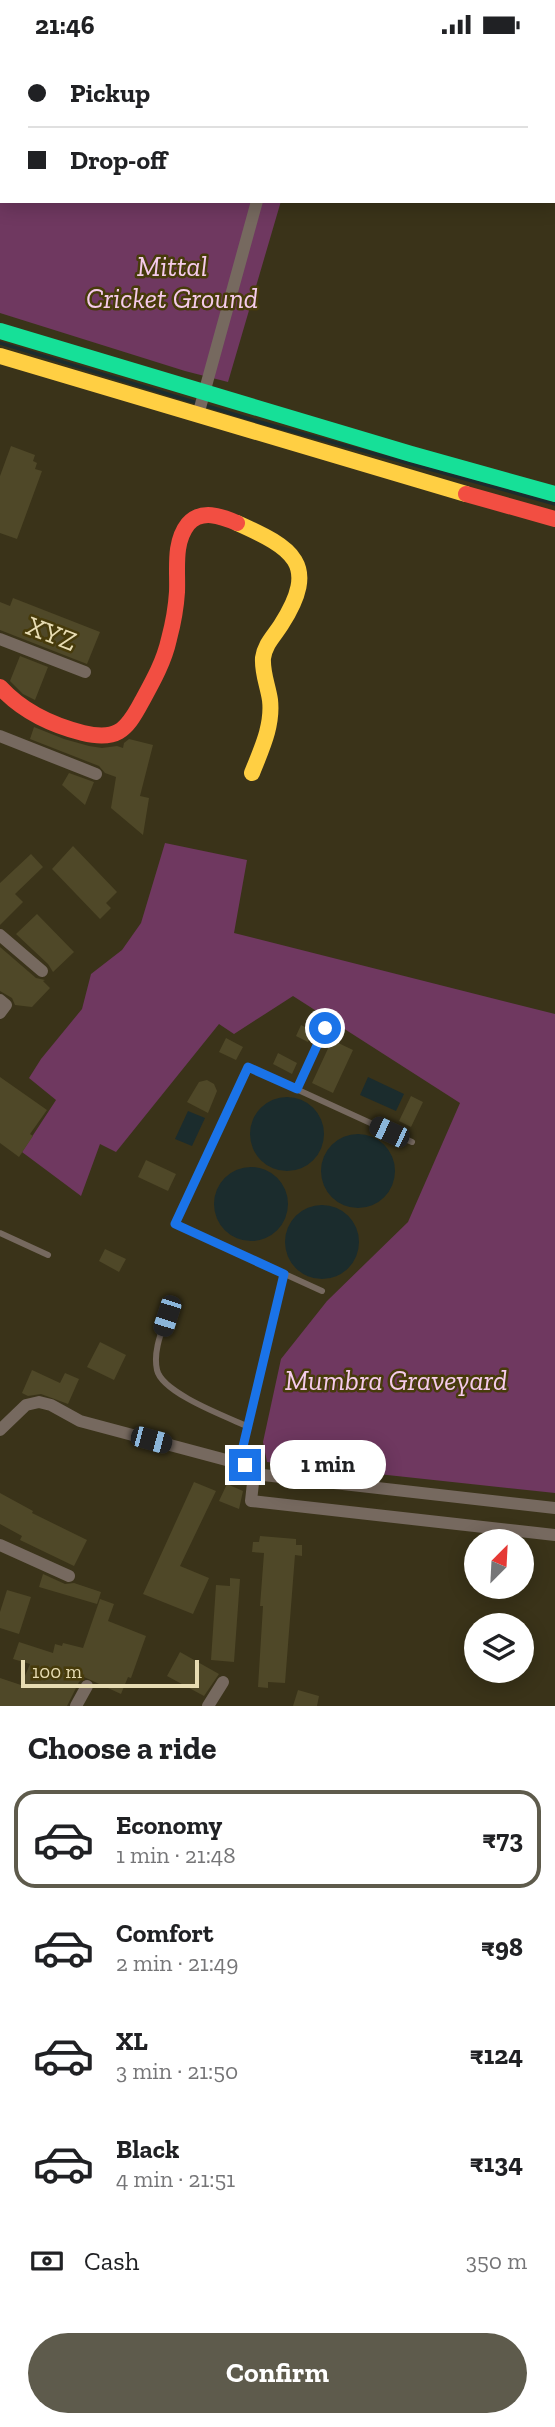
<!DOCTYPE html>
<html lang="en">
<head>
<meta charset="utf-8">
<style>
	body { margin:0; font-family:"Zilla Slab",serif; background:#f6f6f6; color:#202124; height:100vh; display:flex; flex-direction:column; font-size:26px; white-space:nowrap }
	* { box-sizing:border-box; margin:0 }
	p { font-size:23px; color:#757577 }
	.icon { flex:none; width:38px; height:38px; fill:none; stroke:currentColor; stroke-width:2; stroke-linecap:round; stroke-linejoin:round }
	.map { position:relative; height:1657px; overflow:hidden }
	.sheet { display:flex; flex-direction:column; background:#fff; flex:1 }
	.sheet>* { flex:none }
	.banner { position:absolute; left:0px; top:0px; width:556px; height:154px; box-shadow:0 4px 18px #0003; display:grid; align-content:center; height:154px; padding:0 28px; background:#fff }
	.needle { width:46px; rotate:24deg }
	.fabs { position:absolute; left:464px; top:1480px; display:grid; gap:14px }
	.fabs a { display:grid; place-items:center; width:70px; height:70px; border-radius:50%; background:#fff; box-shadow:0 4px 18px #0003; font-size:35px }
	.scale { position:absolute; left:21px; bottom:18px; width:178px; box-sizing:border-box; padding-left:7px; border:4px solid #e7dcb3; border-top:0; font-size:19px; line-height:24px; white-space:nowrap; color:#e7dcb3; -webkit-text-stroke:5px #473b0b; paint-order:stroke }
	.end { position:absolute; width:32px; height:32px; margin:-16px; border:9px solid #1a73e8; background:#fff; box-shadow:0 0 0 4px #fff }
	.from { border-radius:50% }
	.bubble { position:absolute; height:49px; border-radius:24px; background:#fff; box-shadow:0 4px 18px #0003; font-size:23px; font-weight:700; line-height:49px; text-align:center }
	.car { position:absolute; width:21px; height:42px; margin:-21px -10px; border-radius:9px; box-shadow:0 0 5px 2px #0007; background:linear-gradient(#222 24%,#8ab4d8 0 40%,#222 0 76%,#8ab4d8 0 86%,#222 0) }
	.banner b { display:flex; align-items:center; gap:24px; height:66px; font-size:26px }
	.banner b+b { border-top:2px solid #e0e0e0 }
	.banner i { width:18px; height:18px; background:#202124 }
	ul { padding:0; list-style:none }
	li { display:flex; align-items:center; gap:21px; height:98px; margin:0 14px 10px; padding:0 14px; border:4px solid transparent; border-radius:21px }
	li div { flex:1 }
	li b { display:block; font-size:26px }
	li em { font-style:normal; font-weight:700 }
	li.current { border-color:#5e5b4c }
	li>.icon { width:63px; height:63px; stroke-width:1.5 }
	h2 { padding:0 28px; font-size:32px; line-height:84px }
	.pay { display:flex; align-items:center; gap:18px; height:77px; padding:0 28px; font-size:26px }
	.pay p { margin-inline-start:auto }
	.cta { display:flex; gap:14px; margin-top:auto; padding:14px 28px }
	.cta a { flex:1; height:80px; border-radius:42px; background:#5e5b4c; color:#fff; font-size:28px; font-weight:700; line-height:80px; text-align:center }
	.status { display:flex; justify-content:space-between; align-items:center; height:49px; padding:0 35px; background:#fff; direction:ltr }
	.status svg { height:19px; fill:currentColor }
	.map>svg:first-child { display:block }
	.green { fill:#6f3860 }
	.water { fill:#1b2c2d }
	.lines { fill:none; stroke-linecap:round; stroke-linejoin:round }
	.stream { stroke:#1b2c2d; stroke-width:3.5 }
	.building { fill:#4f4828 }
	.lane { stroke:#76695f; stroke-width:6 }
	.street { stroke:#76695f; stroke-width:12 }
	.fast { stroke:#16e098; stroke-width:16 }
	.slow { stroke:#ffcf43; stroke-width:16 }
	.jam { stroke:#f24e42; stroke-width:16 }
	.route { stroke:#1a73e8; stroke-width:9 }
	.labels { text-anchor:middle; stroke-width:5; stroke-linejoin:round; paint-order:stroke }
	.park-label { font-size:28px; font-style:italic; fill:#f5cbeb; stroke:#473b0b }
	.street-label { font-size:28px; fill:#e7dcb3; stroke:#473b0b }
</style>
</head>
<body>
<div class="status"><b>21:46</b><svg viewBox="0 0 49 12"><path d="M0 12V9h3v3zM5 12V6h3v6zM10 12V3h3v9zM15 12V0h3v12zM26 1h20v11H26zM47 4h2v5h-2z"/></svg></div>
<div class="map">
<svg width="555" height="1657" viewBox="0 0 555 1657">
	<rect width="100%" height="100%" fill="#3a3319"/>
	<path class="green" d="M0,0h327l-325,2v150h279l-53,181 -43,-11 -185,-58z
		M165,794l82,17 -13,73 321,81v479l-288,-31 -4,-20 18,-83 46,-58 81,-79 52,-119 -167,-107 -59,38 -15,-10 -103,128 -16,-8 -19,52 -59,-44 34,-52 -27,-22 12,-19 41,-50 9,-35 31,-24 19,-27z"/>
	<path class="water" d="M368,1028l36,17 -8,17 -36,-16z
		M250 1085a37 37 0 1 1 74 0a37 37 0 1 1-74 0Z
		M188,1062l17,7 -13,28 -17,-7z
		M321 1122a37 37 0 1 1 74 0a37 37 0 1 1-74 0Z
		M214 1155a37 37 0 1 1 74 0a37 37 0 1 1-74 0Z
		M285 1193a37 37 0 1 1 74 0a37 37 0 1 1-74 0Z"/>
	<g class="lines">
		<path class="stream" d="M0,294l260,79 295,82"/>
	</g>
	<path class="building" d="M11,397l24,9 -2,6 4,2 -2,6 7,2 -25,68 -17,-6v-57z
		M13,549l87,34 -13,32 -87,-34v-28l10,4z
		M20,607l28,11 -13,33 -12,-6 -13,-13z
		M34,678l30,12 25,7 13,2 15,-2 6,2 1,-5 5,-4 24,6 -13,51 9,2 -6,37 -32,-27 5,-31 -11,-4 -6,-7 -69,-27z
		M69,724l25,9 -9,23 -23,-20z
		M73,797l44,46 -11,11 5,5 -11,11 -48,-50z
		M31,805l12,13 -28,27 8,8 -23,23v-42z
		M37,865l37,38 -21,20 -5,-8 -32,-30z
		M0,898l36,31 9,2 -2,1 7,7 -18,19 -17,-2 -3,-7 -12,-7z
		M301,976l12,6 -5,11 -12,-6z
		M226,989l17,9 -7,13 -17,-8z
		M332,991l21,10 -20,43 -21,-10z
		M278,1004l19,10 -5,11 -19,-10z
		M0,1028l47,33 -17,24 3,2 -14,21 -19,-14z
		M207,1031l7,4 3,7 -9,22 -21,-11 12,-20z
		M411,1047l12,6 -12,25 -12,-6z
		M146,1111l30,14 -8,17 -30,-14z
		M105,1200l21,10 -7,13 -20,-11z
		M100,1293l26,13 -12,25 -27,-13z
		M32,1321l28,13 5,-10 14,6 -11,25 -27,-10 -13,2 -6,-3z
		M194,1433l22,9 -36,75 29,12 -16,36 -50,-20z
		M227,1435l16,7 -4,18 -20,-8z
		M0,1444l33,18 -1,2 55,27 -13,26 -54,-26 2,-4 -22,-12z
		M260,1487l36,3v6h6v11l-7,-1 -10,128 -17,-1v6l-10,-1 5,-81h-3l4,-53 -12,-1 1,-10h6z
		M43,1525l22,10 9,-1 27,9 -4,12 -58,-17z
		M230,1529l10,1 -6,83 -23,-2 5,-75 14,1z
		M7,1541l24,7 -12,37 -19,-6v-16z
		M100,1550l14,5 -6,17 38,15 -15,42 -3,-1 -7,17 -37,-17 -5,5 -12,24h-67v-28l21,7 9,-21 -17,-5 6,-17 34,11 2,-9 7,2 1,-3 20,5z
		M180,1603l39,22 -15,22 -37,-20z
		M298,1641l21,6 -2,10h-24z"/>
	<g class="lines">
		<path class="lane" d="M297,1040l28,-61
			M0,1184l48,22
			M322,1242l-147,-67 73,-157 164,75
			M167,1267c-6,17 -14,36 -10,54 5,23 70,47 92,57
			M243,1414l-2,-8 43,-181"/>
		<path class="street" d="M521,0l3,2
			M298,2l1,-2
			M198,366l59,-214
			M0,590l85,33
			M0,687l96,38
			M0,886l42,36
			M0,951l6,5 -6,8
			M0,1381l26,-25 13,-3 12,3 29,16 165,44 9,9
			M555,1459l-301,-34 -3,27 304,34
			M0,1496l69,31
			M76,1657l11,-20
			M208,1657l15,-24"/>
		<path class="fast" d="M0,282l411,123 144,40"/>
		<path class="slow" d="M0,307l466,138
			M237,474c56,25 83,41 44,102 -7,11 -16,19 -18,33 -1,15 5,28 7,42 3,26 -9,50 -18,73"/>
		<path class="jam" d="M466,445l89,25
			M0,638c22,24 51,38 83,46 33,8 43,-2 58,-30 11,-20 23,-41 28,-64 4,-15 7,-31 8,-47 1,-22 -4,-49 11,-68 13,-15 33,-8 49,-1"/>
	</g>
	<g class="lines">
		<path class="route" d="M245,1416l-4,-10 43,-181 -109,-50 73,-157 49,22 28,-61"/>
	</g>
	<g class="labels">
		<g class="park-label">
			<text x="172" y="227">Mittal<tspan x="172" dy="32">Cricket Ground</tspan></text>
			<text x="396" y="1341">Mumbra Graveyard</text>
		</g>
		<g class="street-label">
			<text transform="translate(52 584) rotate(21)" y="10">XYZ</text>
		</g>
	</g>
</svg>
<div class="fabs">
<a><svg class="needle" viewBox="-14 -14 28 28"><path d="M0-13l5 13h-10z" fill="#e53935"/><path d="M0 13l5-13h-10z" fill="#757577"/></svg></a>
<a><svg class="icon" aria-label="layers" viewBox="0 0 24 24"><path d="M12 4l9 5-9 5-9-5zM3 14l9 5 9-5"/></svg></a>
</div>
<div class="scale">100 m</div>
<i class="end from" style="left:325px;top:979px"></i>
<i class="end" style="left:245px;top:1416px"></i>
<div class="bubble" style="left:270px;top:1391px;width:116px">1 min</div>
<i class="car" style="left:389px;top:1083px;rotate:295deg"></i>
<i class="car" style="left:167px;top:1267px;rotate:198deg"></i>
<i class="car" style="left:151px;top:1391px;rotate:105deg"></i>
<div class="banner">
<b><i class="from"></i>Pickup</b>
<b><i></i>Drop-off</b>
</div>
</div>
<section class="sheet">
<h2>Choose a ride</h2>
<ul>
<li class="current"><svg class="icon" aria-label="car" viewBox="0 0 24 24"><path d="M5 17H2v-5l4-1 3-4h7l3 4 3 1v5h-3M9 17h6M6 11h13"/><circle cx="7" cy="17" r="2"/><circle cx="17" cy="17" r="2"/></svg><div><b>Economy</b><p>1 min · 21:48</p></div><em>₹73</em></li>
<li><svg class="icon" aria-label="car" viewBox="0 0 24 24"><path d="M5 17H2v-5l4-1 3-4h7l3 4 3 1v5h-3M9 17h6M6 11h13"/><circle cx="7" cy="17" r="2"/><circle cx="17" cy="17" r="2"/></svg><div><b>Comfort</b><p>2 min · 21:49</p></div><em>₹98</em></li>
<li><svg class="icon" aria-label="car" viewBox="0 0 24 24"><path d="M5 17H2v-5l4-1 3-4h7l3 4 3 1v5h-3M9 17h6M6 11h13"/><circle cx="7" cy="17" r="2"/><circle cx="17" cy="17" r="2"/></svg><div><b>XL</b><p>3 min · 21:50</p></div><em>₹124</em></li>
<li><svg class="icon" aria-label="car" viewBox="0 0 24 24"><path d="M5 17H2v-5l4-1 3-4h7l3 4 3 1v5h-3M9 17h6M6 11h13"/><circle cx="7" cy="17" r="2"/><circle cx="17" cy="17" r="2"/></svg><div><b>Black</b><p>4 min · 21:51</p></div><em>₹134</em></li>
</ul>
<div class="pay"><svg class="icon" aria-label="cash" viewBox="0 0 24 24"><path d="M3 7h18v10H3z"/><circle cx="12" cy="12" r="2"/></svg>Cash<p>350 m</p></div>
<div class="cta"><a>Confirm</a></div>
</section>
</body>
</html>
